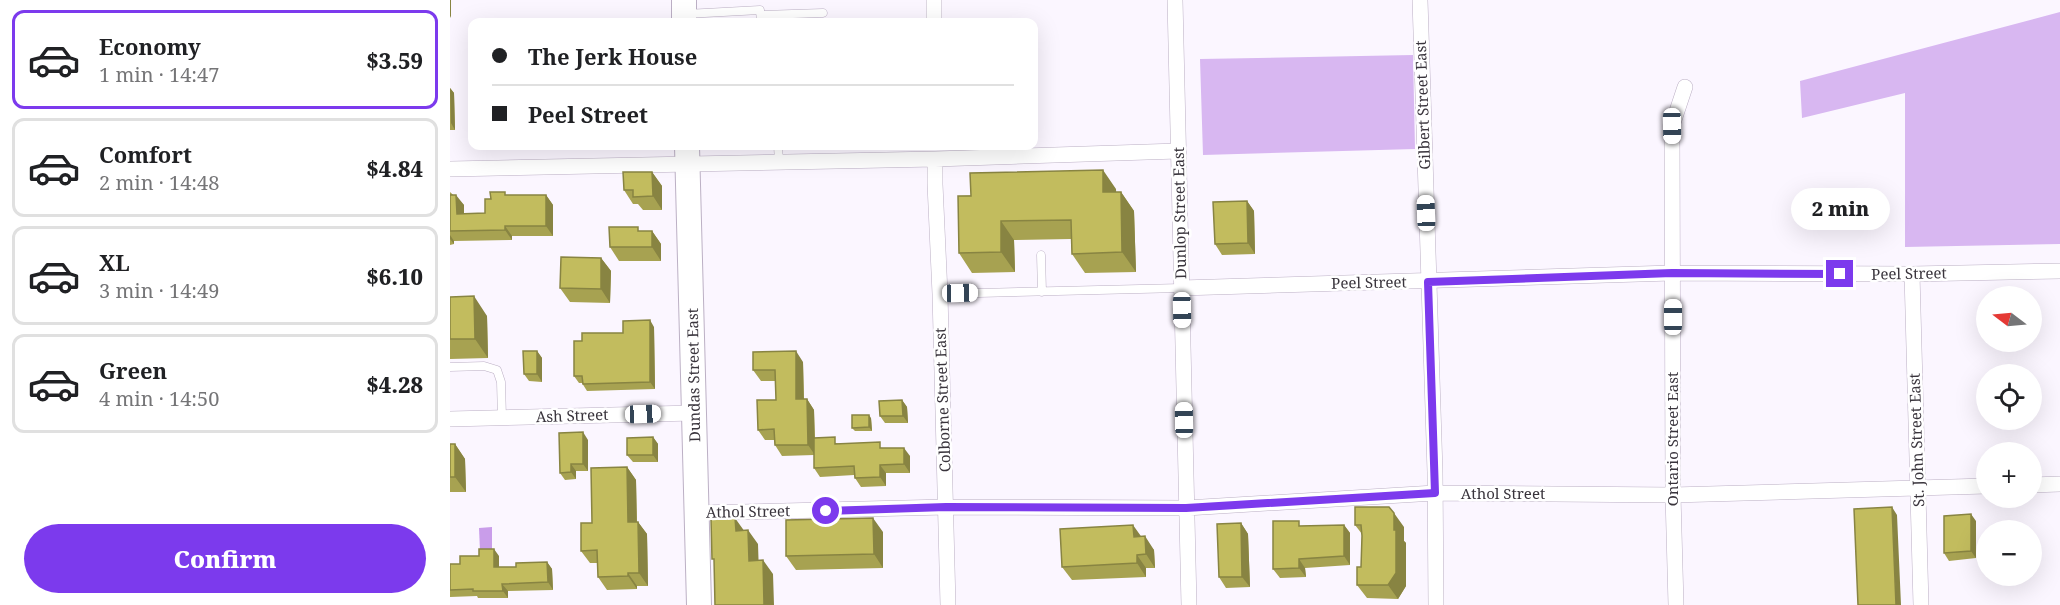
<!DOCTYPE html>
<html lang="en">
<head>
<meta charset="utf-8">
<style>
	body { margin:0; font-family:"Noto Serif",serif; background:#f6f6f6; color:#202124; height:100vh; display:flex; flex-direction:column; font-size:22px; white-space:nowrap }
	* { box-sizing:border-box; margin:0 }
	p { font-size:20px; color:#757577 }
	.icon { flex:none; width:33px; height:33px; fill:none; stroke:currentColor; stroke-width:2; stroke-linecap:round; stroke-linejoin:round }
	.map { position:relative; flex:1; overflow:hidden }
	.drawer { display:flex; flex-direction:column; background:#fff; width:450px }
	.drawer>* { flex:none }
	.banner { position:absolute; left:18px; top:18px; width:570px; height:132px; border-radius:12px; box-shadow:0 6px 24px #0002; display:grid; align-content:center; height:132px; padding:0 24px; background:#fff }
	.needle { width:39px; rotate:286deg }
	.fabs { position:absolute; left:1526px; top:286px; display:grid; gap:12px }
	.fabs a { display:grid; place-items:center; width:66px; height:66px; border-radius:50%; background:#fff; box-shadow:0 6px 24px #0002; font-size:30px }
	.end { position:absolute; width:27px; height:27px; margin:-14px; border:8px solid #7c3aed; background:#fff; box-shadow:0 0 0 3px #fff }
	.from { border-radius:50% }
	.bubble { position:absolute; height:42px; border-radius:21px; background:#fff; box-shadow:0 6px 24px #0002; font-size:20px; font-weight:800; line-height:42px; text-align:center }
	.car { position:absolute; width:18px; height:36px; margin:-18px -9px; border-radius:8px; box-shadow:0 0 4px 2px #0007; background:linear-gradient(#fff 24%,#345 0 40%,#fff 0 76%,#345 0 86%,#fff 0) }
	.banner b { display:flex; align-items:center; gap:21px; height:57px; font-size:22px }
	.banner b+b { border-top:2px solid #e0e0e0 }
	.banner i { width:15px; height:15px; background:#202124 }
	ul { padding:10px 0 0; list-style:none }
	li { display:flex; align-items:center; gap:18px; height:99px; margin:0 12px 9px; padding:0 12px; border:3px solid #e0e0e0; border-radius:12px }
	li div { flex:1 }
	li b { display:block; font-size:22px }
	li em { font-style:normal; font-weight:800 }
	li.on { border-color:#7c3aed }
	li>.icon { width:54px; height:54px; stroke-width:1.5 }
	.primary-button { display:flex; gap:12px; margin-top:auto; padding:12px 24px }
	.primary-button a { flex:1; height:69px; border-radius:36px; background:#7c3aed; color:#fff; font-size:24px; font-weight:800; line-height:69px; text-align:center }
	main { display:flex; flex:1; min-height:0 }
	.map>svg:first-child { display:block }
	.green { fill:#d8b7f1 }
	.water { fill:#c99dea }
	.lines { fill:none; stroke-linecap:round; stroke-linejoin:round }
	.lane-casing { stroke:#bcb0c5; stroke-width:9 }
	.street-casing { stroke:#bcb0c5; stroke-width:16 }
	.primary-casing { stroke:#bcb0c5; stroke-width:26 }
	.lane { stroke:#fff; stroke-width:8 }
	.street { stroke:#fff; stroke-width:15 }
	.primary { stroke:#fff; stroke-width:24 }
	.wall { fill:#a7a251 }
	.shaded-wall { fill:#888442 }
	.building { fill:#c2bc5e; stroke:#888442; stroke-width:1.5 }
	.route { stroke:#7c3aed; stroke-width:8 }
	.labels { text-anchor:middle; stroke-width:5; stroke-linejoin:round; paint-order:stroke }
	.street-label { font-size:15px; fill:#39343c; stroke:#fff }
</style>
</head>
<body>
<main>
<section class="drawer">
<ul>
<li class="on"><svg class="icon" aria-label="car" viewBox="0 0 24 24"><path d="M5 17H2v-5l4-1 3-4h7l3 4 3 1v5h-3M9 17h6M6 11h13"/><circle cx="7" cy="17" r="2"/><circle cx="17" cy="17" r="2"/></svg><div><b>Economy</b><p>1 min · 14:47</p></div><em>$3.59</em></li>
<li><svg class="icon" aria-label="car" viewBox="0 0 24 24"><path d="M5 17H2v-5l4-1 3-4h7l3 4 3 1v5h-3M9 17h6M6 11h13"/><circle cx="7" cy="17" r="2"/><circle cx="17" cy="17" r="2"/></svg><div><b>Comfort</b><p>2 min · 14:48</p></div><em>$4.84</em></li>
<li><svg class="icon" aria-label="car" viewBox="0 0 24 24"><path d="M5 17H2v-5l4-1 3-4h7l3 4 3 1v5h-3M9 17h6M6 11h13"/><circle cx="7" cy="17" r="2"/><circle cx="17" cy="17" r="2"/></svg><div><b>XL</b><p>3 min · 14:49</p></div><em>$6.10</em></li>
<li><svg class="icon" aria-label="car" viewBox="0 0 24 24"><path d="M5 17H2v-5l4-1 3-4h7l3 4 3 1v5h-3M9 17h6M6 11h13"/><circle cx="7" cy="17" r="2"/><circle cx="17" cy="17" r="2"/></svg><div><b>Green</b><p>4 min · 14:50</p></div><em>$4.28</em></li>
</ul>
<div class="primary-button"><a>Confirm</a></div>
</section>
<div class="map">
<svg width="1610" height="605" viewBox="0 0 1610 605">
	<rect width="100%" height="100%" fill="#fbf6ff"/>
	<path class="green" d="M1610,12v232l-155,3v-154l-103,25 -2,-37z
		M963,55l2,94 -212,6 -3,-96z"/>
	<path class="water" d="M42,527v24h-12l-1,-23z"/>
	<g class="lines">
		<g class="lane-casing">
			<path id="lane" d="M236,14l74,-4 1,12
				M311,15l62,-2
				M328,146l1,15
				M591,255l1,37
				M490,294l241,-6
				M0,367l34,-1 13,4 4,12 1,36"/>
		</g>
		<g class="street-casing">
			<path id="street" d="M484,0v22
				M725,0l14,605
				M970,0l15,472 1,133
				M485,159v25l5,110 8,311
				M0,169l485,-10 243,-8
				M1462,274l9,331
				M731,288l491,-15 240,1 148,-3
				M0,419l244,-6
				M1581,485l29,-1
				M247,513l249,-6 240,1 249,-15 238,2 313,-9
				M1226,605l-3,-110 -1,-369 13,-39"/>
		</g>
		<g class="primary-casing">
			<path id="primary" d="M234,0v22
				M237,146l12,459"/>
		</g>
		<use href="#lane" class="lane"/>
		<use href="#street" class="street"/>
		<use href="#primary" class="primary"/>
	</g>
	<path class="wall" d="M0,88l4,5 1,37h-5z
		M202,172l10,14v24h-19l-5,-6h-5l-9,-14z
		M666,189v3h5l13,19 2,61 -51,1 -13,-19 -1,-15 -57,1 1,32 -43,1 -13,-20 -1,-57z
		M0,192l14,13v9l21,-1 6,-14 16,-4h39l7,10v31h-41v4l-58,1v3l-4,1z
		M797,201l7,10 1,43 -33,1 -7,-11z
		M202,231l9,13v17h-42l-9,-14z
		M151,258l10,13 -1,32 -40,-1 -10,-14z
		M0,297l37,19 1,42 -38,1z
		M204,327l1,62 -68,2 -5,-8h-3l-5,-7 8,-35z
		M87,351l5,7v24l-13,-1 -5,-7z
		M353,362l1,37h3l7,11 1,28 25,6 43,4 27,8v17h-24v13l-25,1 -6,-9 -1,-3 -34,2 -6,-9v-13l-32,1 -7,-11 -1,-5h-9l-7,-10 18,-30v-19h-15l-8,-11z
		M452,400l5,7 1,16h-23l-5,-7z
		M421,418l1,13h-17l-3,-3z
		M203,437l5,7v18h-25l-6,-7z
		M138,440v31h-12v8l-11,1 -5,-7z
		M0,444h5l10,15 1,33h-16z
		M177,467l9,13 1,42h1l9,12 1,52h-11v3l-30,1 -9,-13v-14h-8l-9,-12 11,-28z
		M1526,521v37l-27,3 -5,-8z
		M791,523l7,11 2,53 -24,1 -7,-11z
		M894,525l6,8v32l-45,3 1,9 -26,1 -7,-9 29,-43z
		M905,525l49,2v14l2,2v43l-8,13 -31,-1 -10,-13 4,-18 1,-33z
		M433,532v36l-87,2 -10,-14z
		M691,536l13,14 1,18h-9v9l-74,3 -10,-13z
		M49,556v11h17l31,-5 5,7 1,21 -45,1v7h-30l-1,-2 -27,1v-33h10z"/>
	<path class="shaded-wall" d="M0,0h1v18l-1,-2z
		M0,88l4,5 1,37 -4,-7z
		M653,170l13,19 1,22 -14,-19z
		M202,172l10,14v24l-9,-14z
		M671,192l13,19 2,61 -14,-20z
		M6,195l8,10v19l-7,-10z
		M96,195l7,10v31l-7,-10z
		M797,201l7,10 1,43 -7,-11z
		M551,221l13,19 1,32 -14,-20z
		M55,226l7,10v4l-7,-10z
		M202,231l9,13v17l-9,-14z
		M0,235l4,6v3l-4,-5z
		M151,258l10,13 -1,32 -9,-14z
		M24,296l13,20 1,42 -13,-19z
		M200,320l4,7 1,62 -5,-7z
		M87,351l5,7v24l-5,-8z
		M346,351l7,11 1,48 -8,-11z
		M357,399l7,11 1,45 -7,-10z
		M452,400l5,7 1,16 -5,-7z
		M419,415l2,3 1,13 -3,-4z
		M133,432l5,8v31l-5,-7z
		M203,437l5,7v18l-5,-7z
		M5,444l10,15 1,33 -11,-15z
		M454,448l6,8v17l-6,-9z
		M121,464l5,7v8l-5,-7z
		M430,465l6,8v13l-6,-9z
		M177,467l9,13 1,55 -9,-13z
		M1442,507l5,8 4,90h-5z
		M944,513l10,14v14l2,2v43l-8,13 -10,-14 6,-55z
		M1521,514l5,7v37l-5,-7z
		M285,518l10,14 -9,-1z
		M423,518l10,14v36l-9,-14z
		M188,522l9,12 1,52 -9,-13z
		M791,523l7,11 2,53 -8,-10z
		M683,525l10,14 -9,-2z
		M894,525l6,8v32l-6,-9z
		M298,530l10,14 1,31 -10,-14z
		M695,536l9,14 1,18 -9,-14z
		M44,549l5,7v18l-5,-7z
		M687,555l9,13v9l-9,-14z
		M849,559l6,9 1,9 -7,-9z
		M313,560l10,14 1,31h-10z
		M97,562l5,7 1,21 -5,-8z
		M178,573l9,13v3l-9,-13z
		M52,584l6,7v7l-5,-7z"/>
	<path class="building" d="M21,79h1v13h-1z
		M653,170v22h18l1,60 -50,2 -1,-34 -70,1v31l-42,1 -1,-57h13l-1,-23z
		M173,172h29l1,24 -20,1v-7h-9z
		M40,192h15v3h41v31h-41v4l-55,1v-36h6l1,19 28,-1v-14h6z
		M797,201l1,42 -33,1 -2,-42z
		M159,227h29v4h14v16h-42z
		M111,257l40,1v31l-41,-1z
		M24,296l1,43h-25v-42z
		M200,320v62l-67,2 -1,-8h-8v-35h8v-8h41v-12z
		M73,351h14v23h-13z
		M346,351v48h11l1,46h-33l-1,-16 -16,1 -1,-30h19l-1,-30h-22v-18z
		M452,400l1,16h-23l-1,-15z
		M402,415h17v12l-17,1z
		M133,432v32h-12v8l-11,1 -1,-40z
		M203,437v18h-26v-17z
		M385,437v7l45,-2v6h24v16l-24,1v12l-25,1 -1,-12 -40,2v-30z
		M0,444h5v33h-5z
		M177,467l1,55h10l1,51h-11v3l-30,1 -1,-27 -16,1v-28h11l-1,-55z
		M905,507h34l5,6v17h2v43l-8,12h-31v-18h4l1,-31 -1,-11h-6z
		M1442,507l4,98h-38l-4,-96z
		M1521,514v37l-27,2v-37z
		M285,518l1,13 12,-1 1,31 14,-1 1,45h-49l-1,-46h-2l-1,-40z
		M423,518l1,36 -88,2v-36z
		M823,521h26v5l45,-1v31l-45,3v9l-26,1z
		M791,523l1,54h-23l-2,-53z
		M683,525l1,12 11,-1 1,18 -9,1v8l-75,4 -2,-38z
		M29,549h15v18h22v-4l31,-1 1,20 -46,2 1,7h-30v-2l-23,1v-26h10v-8h19z"/>
	<g class="lines">
		<path class="route" d="M376,511l120,-4 240,1 249,-15 -7,-211 244,-9 168,1"/>
	</g>
	<g class="labels">
		<g class="street-label">
			<text transform="translate(973 105) rotate(-92)" y="5">Gilbert Street East</text>
			<text transform="translate(730 213) rotate(-91)" y="5">Dunlop Street East</text>
			<text transform="translate(1459 274) rotate(-1)" y="5">Peel Street</text>
			<text transform="translate(919 283) rotate(-1)" y="5">Peel Street</text>
			<text transform="translate(244 375) rotate(-91)" y="5">Dundas Street East</text>
			<text transform="translate(493 400) rotate(-92)" y="5">Colborne Street East</text>
			<text transform="translate(122 416) rotate(-2)" y="5">Ash Street</text>
			<text transform="translate(1223 439) rotate(-90)" y="5">Ontario Street East</text>
			<text transform="translate(1467 440) rotate(-92)" y="5">St. John Street East</text>
			<text x="1053" y="499">Athol Street</text>
			<text transform="translate(298 512) rotate(-1)" y="5">Athol Street</text>
		</g>
	</g>
</svg>
<div class="fabs">
<a><svg class="needle" viewBox="-14 -14 28 28"><path d="M0-13l5 13h-10z" fill="#e53935"/><path d="M0 13l5-13h-10z" fill="#757577"/></svg></a>
<a><svg class="icon" aria-label="locate" viewBox="0 0 24 24"><circle cx="12" cy="12" r="6"/><path d="M12 2v4M12 18v4M2 12h4M18 12h4"/></svg></a>
<a>+</a>
<a>−</a>
</div>
<i class="end from" style="left:376px;top:511px"></i>
<i class="end" style="left:1390px;top:274px"></i>
<div class="bubble" style="left:1341px;top:188px;width:99px">2 min</div>
<i class="car" style="left:1222px;top:126px;rotate:179deg"></i>
<i class="car" style="left:976px;top:213px;rotate:358deg"></i>
<i class="car" style="left:510px;top:293px;rotate:89deg"></i>
<i class="car" style="left:732px;top:310px;rotate:179deg"></i>
<i class="car" style="left:1223px;top:317px;rotate:0deg"></i>
<i class="car" style="left:193px;top:414px;rotate:88deg"></i>
<i class="car" style="left:734px;top:420px;rotate:359deg"></i>
<div class="banner">
<b><i class="from"></i>The Jerk House</b>
<b><i></i>Peel Street</b>
</div>
</div>
</main>
</body>
</html>
